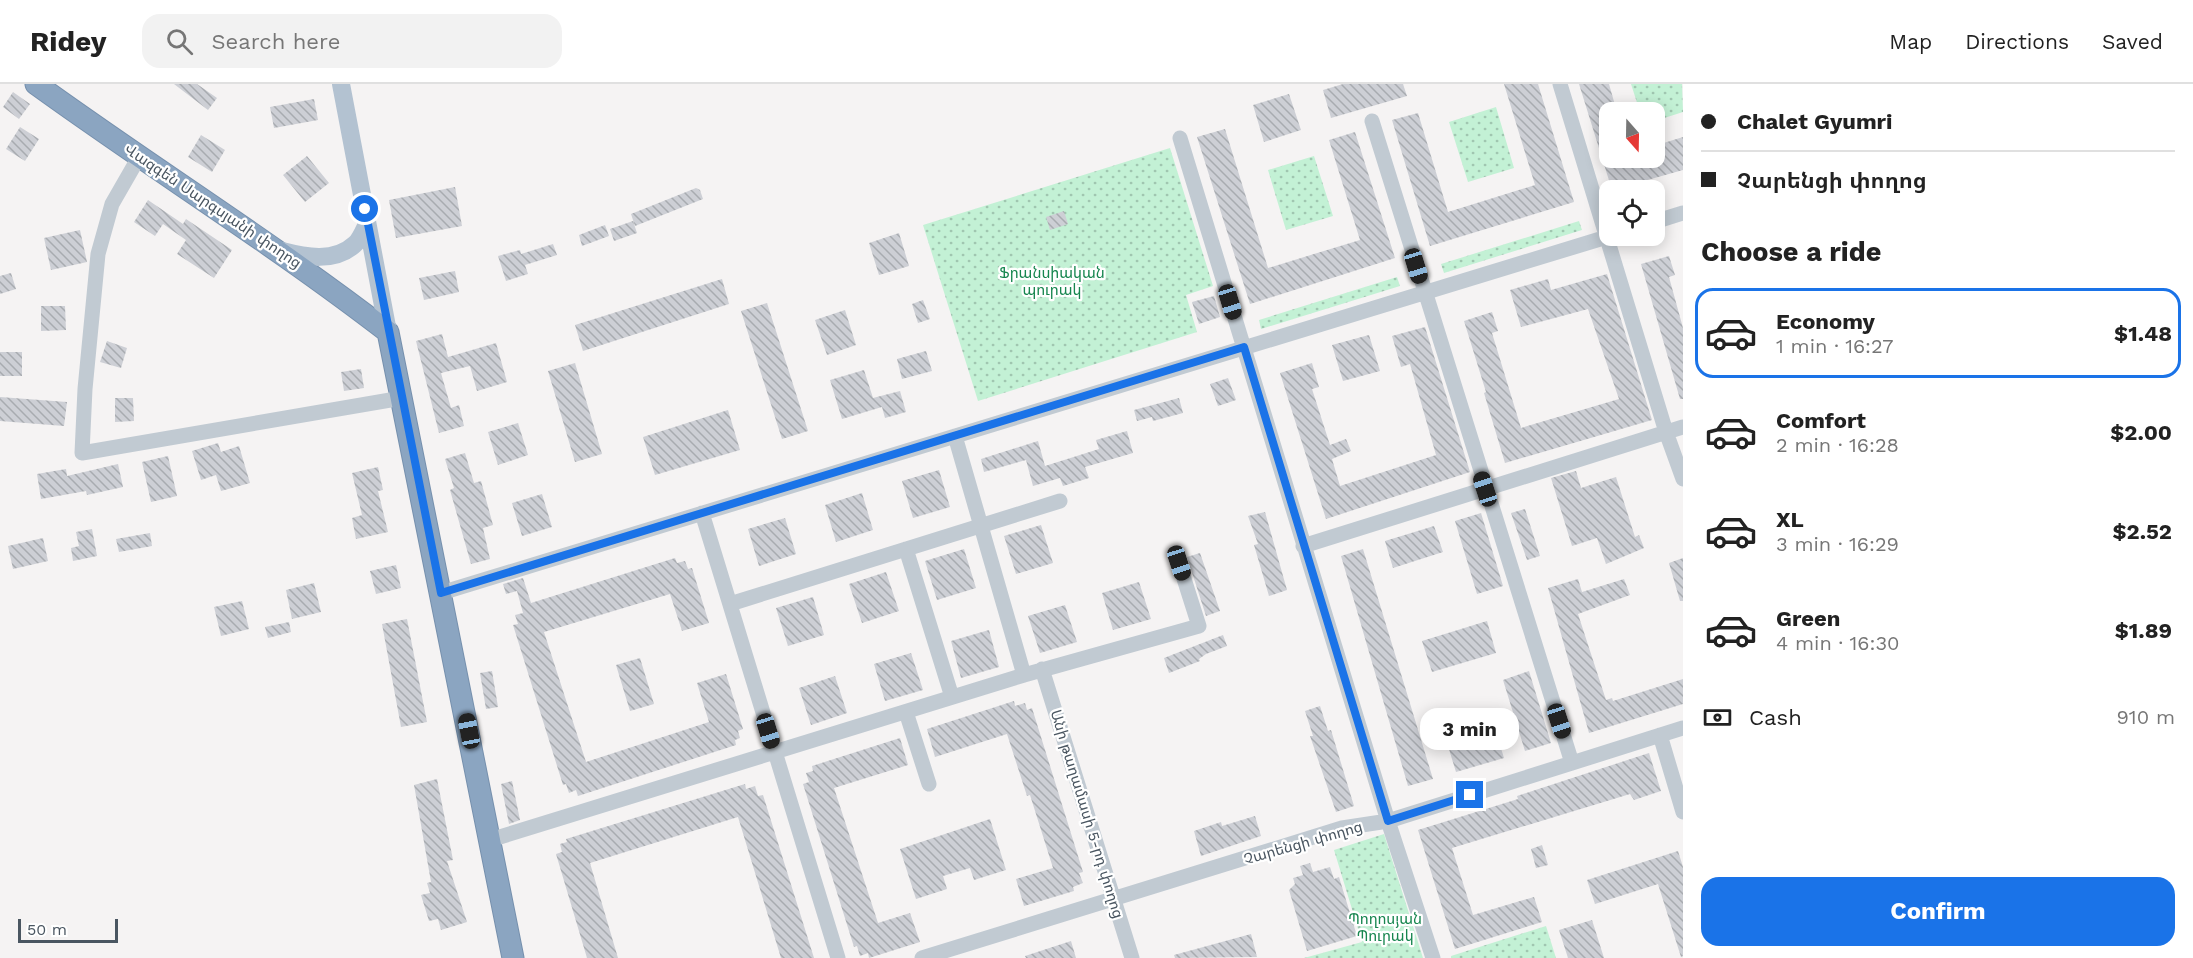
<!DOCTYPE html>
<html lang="en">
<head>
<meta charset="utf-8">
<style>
	body { margin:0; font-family:"Work Sans","Noto Sans Armenian",sans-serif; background:#f2f2f2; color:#222; height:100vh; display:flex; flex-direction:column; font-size:22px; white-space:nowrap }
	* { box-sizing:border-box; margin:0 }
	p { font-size:20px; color:#767676 }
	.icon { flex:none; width:33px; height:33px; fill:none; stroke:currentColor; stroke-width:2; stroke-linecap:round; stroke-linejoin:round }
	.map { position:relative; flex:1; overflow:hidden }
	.panel { display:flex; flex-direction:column; background:#fff; width:510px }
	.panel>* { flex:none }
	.hud { display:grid; align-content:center; height:132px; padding:0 18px; background:#fff }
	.needle { width:39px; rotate:160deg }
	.controls { position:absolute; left:1599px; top:18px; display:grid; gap:12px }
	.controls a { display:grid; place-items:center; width:66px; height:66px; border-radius:12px; background:#fff; box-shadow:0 3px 15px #0003; font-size:30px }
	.scale { position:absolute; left:18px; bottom:15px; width:100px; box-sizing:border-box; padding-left:6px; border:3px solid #4a5661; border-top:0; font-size:16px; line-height:21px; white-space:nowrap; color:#4a5661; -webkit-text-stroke:4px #fff; paint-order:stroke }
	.end { position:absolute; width:27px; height:27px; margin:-14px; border:8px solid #1a73e8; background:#fff; box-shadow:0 0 0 3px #fff }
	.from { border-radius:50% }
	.bubble { position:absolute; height:42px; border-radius:18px; background:#fff; box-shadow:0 3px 15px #0003; font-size:20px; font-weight:700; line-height:42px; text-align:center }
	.car { position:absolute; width:18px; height:36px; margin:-18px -9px; border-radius:8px; box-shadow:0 0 4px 2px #0007; background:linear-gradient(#222 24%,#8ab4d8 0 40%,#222 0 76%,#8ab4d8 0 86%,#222 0) }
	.hud b { display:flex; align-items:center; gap:21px; height:57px; font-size:22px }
	.hud b+b { border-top:2px solid #e0e0e0 }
	.hud i { width:15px; height:15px; background:#222 }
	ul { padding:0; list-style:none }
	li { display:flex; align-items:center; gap:18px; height:90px; margin:0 12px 9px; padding:0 6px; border:3px solid transparent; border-radius:18px }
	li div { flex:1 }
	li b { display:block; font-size:22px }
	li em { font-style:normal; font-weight:700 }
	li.on { border-color:#1a73e8 }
	li>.icon { width:54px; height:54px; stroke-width:1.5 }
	h2 { padding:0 18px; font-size:27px; line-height:72px }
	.pay { display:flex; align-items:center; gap:15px; height:66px; padding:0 18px; font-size:22px }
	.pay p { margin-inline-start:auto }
	.button { display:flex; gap:12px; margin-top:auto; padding:12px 18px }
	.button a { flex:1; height:69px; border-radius:18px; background:#1a73e8; color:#fff; font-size:24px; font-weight:700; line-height:69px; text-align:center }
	header { display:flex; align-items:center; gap:36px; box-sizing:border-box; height:84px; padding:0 30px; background:#fff; border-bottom:2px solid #e0e0e0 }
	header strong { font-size:28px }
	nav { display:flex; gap:33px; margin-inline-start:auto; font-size:21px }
	.search { width:420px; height:54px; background:#f2f2f2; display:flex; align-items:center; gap:15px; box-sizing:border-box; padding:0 21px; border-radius:18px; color:#767676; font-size:22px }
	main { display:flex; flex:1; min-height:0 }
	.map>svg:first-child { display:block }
	.grass { fill:url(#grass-dots) }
	.building { fill:url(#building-back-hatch) }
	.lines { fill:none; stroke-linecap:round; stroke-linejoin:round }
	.highway-casing { stroke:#7690ad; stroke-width:23 }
	.minor { stroke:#c1cad2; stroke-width:15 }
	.major { stroke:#b3c2d1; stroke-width:18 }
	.highway { stroke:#8ba5c1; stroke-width:21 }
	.route { stroke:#1a73e8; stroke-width:8 }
	.labels { text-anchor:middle; stroke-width:4.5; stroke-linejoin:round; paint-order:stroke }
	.street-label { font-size:15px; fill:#4a5661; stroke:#fff }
	.park-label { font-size:15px; fill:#17864f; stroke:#fff }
</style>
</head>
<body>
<header>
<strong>Ridey</strong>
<div class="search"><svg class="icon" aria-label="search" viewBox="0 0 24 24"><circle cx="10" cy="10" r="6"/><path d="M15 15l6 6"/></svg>Search here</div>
<nav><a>Map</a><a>Directions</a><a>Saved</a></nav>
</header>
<main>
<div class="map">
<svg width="1683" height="874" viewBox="0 0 1683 874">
	<defs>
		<pattern id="grass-dots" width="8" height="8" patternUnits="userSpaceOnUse" patternTransform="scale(1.5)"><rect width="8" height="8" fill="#c3f1d5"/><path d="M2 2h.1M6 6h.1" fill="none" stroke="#a0c6b0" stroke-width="1.8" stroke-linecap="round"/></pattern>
		<pattern id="building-back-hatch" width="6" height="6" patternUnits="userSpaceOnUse" patternTransform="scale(1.5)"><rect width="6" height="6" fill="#cdcfd5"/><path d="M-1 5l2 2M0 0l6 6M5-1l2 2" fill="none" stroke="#a8abb0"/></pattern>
	</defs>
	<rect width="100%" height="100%" fill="#f5f3f3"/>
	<path class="grass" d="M1631,0h51l1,28 -28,9 -1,-9h-14z
		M1496,23l18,61 -46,14 -19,-60z
		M1170,64l43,138 -27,9 11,37 -219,69 -55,-176z
		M1314,72l19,60 -47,14 -18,-60z
		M1579,137l3,9 -138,43 -3,-9z
		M1397,193l3,9 -139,43 -2,-9z
		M1384,750l39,124h-119l58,-16 -28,-92z
		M1546,842l10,32h-105v-2z"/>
	<path class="building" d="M174,0h23l20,14 -9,12z
		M1343,0h60l4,12 -76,22 -8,-28z
		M1504,0h34l36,118 -144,44 -38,-126 26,-7 30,99 87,-27z
		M1579,0h30l8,28h-7v46h44v-12l29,-9v33l-71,20z
		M13,8l17,12 -11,15 -16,-12z
		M1289,10l12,36 -37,12 -11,-37z
		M314,15l4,21 -44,8 -4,-21z
		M20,43l19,12 -14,22 -19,-12z
		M1225,45l43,139 92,-28 -31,-100 26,-8 40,126 -145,46 -53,-167z
		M201,51l24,15 -13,22 -24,-15z
		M307,72l22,27 -24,19 -22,-27z
		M455,103l7,39 -66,12 -7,-38z
		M696,104l4,2 3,9 -68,27 -4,-12z
		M148,116l35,24 3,-5 46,31 -18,28 -37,-24 9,-14 -23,-16 -8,12 -21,-14z
		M1064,127l4,13 -18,6 -4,-13z
		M633,137l4,12 -23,8 -4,-12z
		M605,141l4,11 -27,10 -3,-11z
		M80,146l7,32 -36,8 -7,-32z
		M899,149l10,33 -30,9 -10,-32z
		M553,160l4,11 -32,10 3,9 -22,7 -8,-25 22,-6 1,4z
		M1669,172l6,19 -6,2 14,51v71h-3l-39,-135z
		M455,187l4,21 -35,8 -5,-22z
		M11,189l5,16 -16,5v-18z
		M1607,190l45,146 -147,43 -21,-70 2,-1 -22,-71 28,-9 6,19 -6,2 29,95 98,-29 -31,-90 -67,18 -11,-37 38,-11 3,11z
		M722,195l7,25 -146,47 -8,-26z
		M1214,212l6,21 -21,7 -7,-22z
		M923,216l7,19 -12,4 -6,-19z
		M767,219l41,128 -26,8 -41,-128z
		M41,222h24l1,24 -25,1z
		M845,226l11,35 -29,10 -12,-35z
		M1425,243l45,145 -144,47 -46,-146 32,-10 7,24 -7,2 18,56 16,-6 5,12 -19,8 8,27 96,-31 -26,-91 -9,3 -9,-31z
		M442,250l6,23 48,-14 11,39 -30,9 -7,-25 -29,7 10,35 8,-3 5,21 -25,7 -23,-92z
		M1369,251l11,36 -37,10 -11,-36z
		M107,257l20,7 -6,20 -21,-6z
		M926,267l6,20 -30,8 -5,-20z
		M0,268h22v24h-22z
		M575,279l27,91 -27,8 -27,-91z
		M361,285l3,19 -20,3 -3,-19z
		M864,286l9,28 27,-7 6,21 -21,6 -3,-11 -40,12 -12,-39z
		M1228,294l8,22 -18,6 -8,-22z
		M0,313l67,5 -3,24 -64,-5z
		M115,314h18l1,23 -19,1z
		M1179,314l4,15 -30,8 -1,-4 -15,4 -3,-11z
		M728,326l12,40 -85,25 -12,-38z
		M518,339l10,32 -30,10 -10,-33z
		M1127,347l6,22 -48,14 4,11 -26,8 -3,-8 -27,8 -7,-26 -42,12 -3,-13 57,-18 7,25 54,-17 -3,-9z
		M218,359l3,9 18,-6 11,37 -29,8 -5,-16 -15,5 -9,-29z
		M465,369l9,30 7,-2 12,44 -10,3 7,31 -19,5 -21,-74 4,-2 -9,-29z
		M168,372l9,40 -26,6 -9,-40z
		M118,380l5,23 -36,8 -1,-4 -45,8 -4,-25 29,-5 1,7z
		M378,383l5,23 -5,1 10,41 -32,7 -4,-21 10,-3 -10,-42z
		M939,386l11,37 -37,11 -11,-37z
		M1576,387l5,17 35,-11 19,60 4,-2 5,13 -38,16 -9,-26 -25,8 -21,-68z
		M862,409l11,37 -37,12 -11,-37z
		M542,410l10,33 -30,9 -10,-33z
		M1525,425l15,47 -13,4 -16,-47z
		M1265,428l22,78 -18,6 -15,-51 4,-1 -10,-28z
		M1481,429l22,73 -26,8 -22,-73z
		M785,434l11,36 -37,12 -11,-37z
		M1041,441l12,38 -37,11 -12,-38z
		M1434,442l9,26 -50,16 -8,-27z
		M92,445l5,27 -24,5 -2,-13 8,-2 -3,-14z
		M150,449l2,13 -33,6 -3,-13z
		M43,454l5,23 -35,8 -5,-23z
		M964,465l12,39 -39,12 -12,-39z
		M1363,465l70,230 -25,7 -67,-230z
		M1200,469l20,58 -14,5 -19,-59z
		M675,474l2,5 8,-2 3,8 4,-1 17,55 -27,8 -12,-37 -126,38 42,130 123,-40 -12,-39 29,-9 17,55 -5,2 2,7 -5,2 1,5 -158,51 -2,-6 -7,3 -3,-9 -3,1 -50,-160 5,-1 -3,-9 8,-2 -6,-22 -11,3 -3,-10 20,-6 8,25z
		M1683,474v43h-3l-11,-38z
		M396,481l5,23 -25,6 -6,-23z
		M886,488l13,39 -37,12 -13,-39z
		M1578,495l4,13 42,-13 6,16 -52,19 28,86 6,-2 1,3 70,-22v25l-94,29 -41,-145z
		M1139,498l12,37 -38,11 -11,-37z
		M314,499l7,29 -29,7 -6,-29z
		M813,513l11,38 -36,11 -12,-38z
		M242,517l7,28 -28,7 -7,-29z
		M1065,521l12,37 -37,11 -12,-37z
		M407,535l20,103 -26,5 -19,-103z
		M1487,537l9,32 -64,19 -10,-31z
		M289,538l2,10 -23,6 -3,-11z
		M989,546l10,37 -38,11 -10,-37z
		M1223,551l4,11 -21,8 -7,5 1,2 -31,12 -5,-15z
		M911,569l12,37 -38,11 -11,-37z
		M640,574l14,46 -24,7 -14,-46z
		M492,587l6,36 -12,2 -6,-36z
		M1529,587l22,72 -26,8 -22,-71z
		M835,592l12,37 -36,12 -12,-37z
		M1014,617l1,5 10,-3 2,7 5,-2 51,164 -4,1 4,10 -10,4 1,4 -50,15 -8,-27 37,-11 -23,-73 -3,1 -20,-62 -72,23 -8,-28z
		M1320,622l8,25 3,-1 23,76 -18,6 -26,-76h3l-8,-25z
		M1496,648l8,26 -48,14 -8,-26z
		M900,654l8,27 -74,23 44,135 32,-10 10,29 -51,16 -1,-5 -8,3 -3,-10 -3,1 -51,-163 6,-2 -3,-9 7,-2 -1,-5z
		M1649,669l12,38 -27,9 -4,-6 -178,54 21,67 61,-18 8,25 -87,27 -37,-119 100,-31 -1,-3z
		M437,695l16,81 -6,1 20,61 -26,8 -3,-11 -9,2 -8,-26 9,-2 -3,-10 4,-1 -17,-97z
		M512,697l8,39 -11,4 -8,-40z
		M745,700l1,5 9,-3 3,10 5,-1 51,163h-33l-43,-141 -148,46 28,95h-31l-31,-104 6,-2 -2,-8 7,-2 -1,-3z
		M1255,732l6,20 -60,20 -7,-25 27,-9 1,4z
		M990,735l16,51 -32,10 -4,-12 -27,8 4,13 -31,10 -16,-50z
		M1542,761l6,20 -12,3 -5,-19z
		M1678,767l5,16v89l-2,1 -23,-73 -63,20 -8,-24z
		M1310,779l3,9 17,-5 4,12 5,-2 18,59 -50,15 -18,-61 6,-6 -2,-6 10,-3 -3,-9z
		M1592,836l12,38h-36l-9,-28z
		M1251,850l6,23 -82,1 -1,-3z
		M1071,857l5,17h-50l-1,-2z"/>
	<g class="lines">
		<g class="highway-casing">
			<path id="highway" d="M36,0c116,84 238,160 352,248l125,626"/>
		</g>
		<path class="minor" d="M1560,0l106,348 17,47
			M1372,37l200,642
			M1180,54l208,683 45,137
			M139,73l-27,47 -14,50 -13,135 -3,64 320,-55
			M1654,138l29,-9
			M955,352l69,239
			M702,429l136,445
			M1303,462l380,-119
			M906,465l46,148
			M441,509l1169,-357
			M730,520l330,-103
			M1042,585l90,289
			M906,628l23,72
			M1660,651l23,77
			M490,756l534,-165 175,-49 -20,-63
			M922,874l420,-130 46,-7 295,-93"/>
		<path class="major" d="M341,0l47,248
			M282,167c23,6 53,12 73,-7 5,-4 9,-14 12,-20"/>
		<use href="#highway" class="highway"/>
	</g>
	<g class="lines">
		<path class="route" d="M365,125l76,384 803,-246 144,474 82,-26"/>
	</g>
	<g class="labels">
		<g class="street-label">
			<text transform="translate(213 122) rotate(34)" y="5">Վազգեն Սարգսյանի փողոց</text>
			<text transform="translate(1087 730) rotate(73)" y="5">Անի թաղամասի 5-րդ փողոց</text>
			<text transform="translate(1303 759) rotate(-16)" y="5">Չարենցի փողոց</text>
		</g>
		<g class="park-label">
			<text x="1052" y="194">Ֆրանսիական<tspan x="1052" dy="17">պուրակ</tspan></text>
			<text x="1385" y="840">Պողոսյան<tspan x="1385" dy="17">Պուրակ</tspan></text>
		</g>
	</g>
</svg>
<div class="controls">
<a><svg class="needle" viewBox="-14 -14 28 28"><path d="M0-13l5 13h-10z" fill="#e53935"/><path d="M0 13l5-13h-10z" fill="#767676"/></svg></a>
<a><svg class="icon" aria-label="locate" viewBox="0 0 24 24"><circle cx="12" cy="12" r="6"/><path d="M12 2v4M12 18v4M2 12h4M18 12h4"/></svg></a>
</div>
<div class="scale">50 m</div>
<i class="end from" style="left:365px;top:125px"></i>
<i class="end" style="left:1470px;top:711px"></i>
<div class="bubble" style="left:1420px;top:624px;width:99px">3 min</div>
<i class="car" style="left:1416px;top:182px;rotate:163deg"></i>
<i class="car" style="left:1230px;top:218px;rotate:163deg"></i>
<i class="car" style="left:1485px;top:405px;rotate:342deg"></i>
<i class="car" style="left:1179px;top:479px;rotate:162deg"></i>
<i class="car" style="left:1559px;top:637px;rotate:162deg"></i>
<i class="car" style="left:469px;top:647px;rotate:349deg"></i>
<i class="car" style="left:768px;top:647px;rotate:163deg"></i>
</div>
<section class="panel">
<div class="hud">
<b><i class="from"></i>Chalet Gyumri</b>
<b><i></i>Չարենցի փողոց</b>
</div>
<h2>Choose a ride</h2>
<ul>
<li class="on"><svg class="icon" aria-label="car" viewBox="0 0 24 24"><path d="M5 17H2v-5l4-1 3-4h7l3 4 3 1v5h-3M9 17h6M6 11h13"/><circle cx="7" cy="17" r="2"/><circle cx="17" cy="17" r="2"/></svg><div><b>Economy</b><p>1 min · 16:27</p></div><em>$1.48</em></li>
<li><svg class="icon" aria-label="car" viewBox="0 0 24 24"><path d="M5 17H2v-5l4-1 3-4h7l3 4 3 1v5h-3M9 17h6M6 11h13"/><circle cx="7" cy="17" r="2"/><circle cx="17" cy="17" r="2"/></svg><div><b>Comfort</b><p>2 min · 16:28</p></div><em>$2.00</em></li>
<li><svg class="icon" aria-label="car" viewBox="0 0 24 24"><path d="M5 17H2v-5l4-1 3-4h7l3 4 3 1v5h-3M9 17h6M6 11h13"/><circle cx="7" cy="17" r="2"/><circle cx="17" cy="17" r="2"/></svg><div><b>XL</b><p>3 min · 16:29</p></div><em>$2.52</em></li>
<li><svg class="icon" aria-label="car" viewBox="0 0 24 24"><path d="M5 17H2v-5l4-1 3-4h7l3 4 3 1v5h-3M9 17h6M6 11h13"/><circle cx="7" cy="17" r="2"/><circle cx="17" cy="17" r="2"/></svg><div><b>Green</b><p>4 min · 16:30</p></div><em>$1.89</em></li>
</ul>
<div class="pay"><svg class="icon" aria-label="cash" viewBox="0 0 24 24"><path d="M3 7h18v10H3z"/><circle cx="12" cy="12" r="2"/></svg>Cash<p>910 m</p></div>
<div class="button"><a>Confirm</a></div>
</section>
</main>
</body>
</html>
